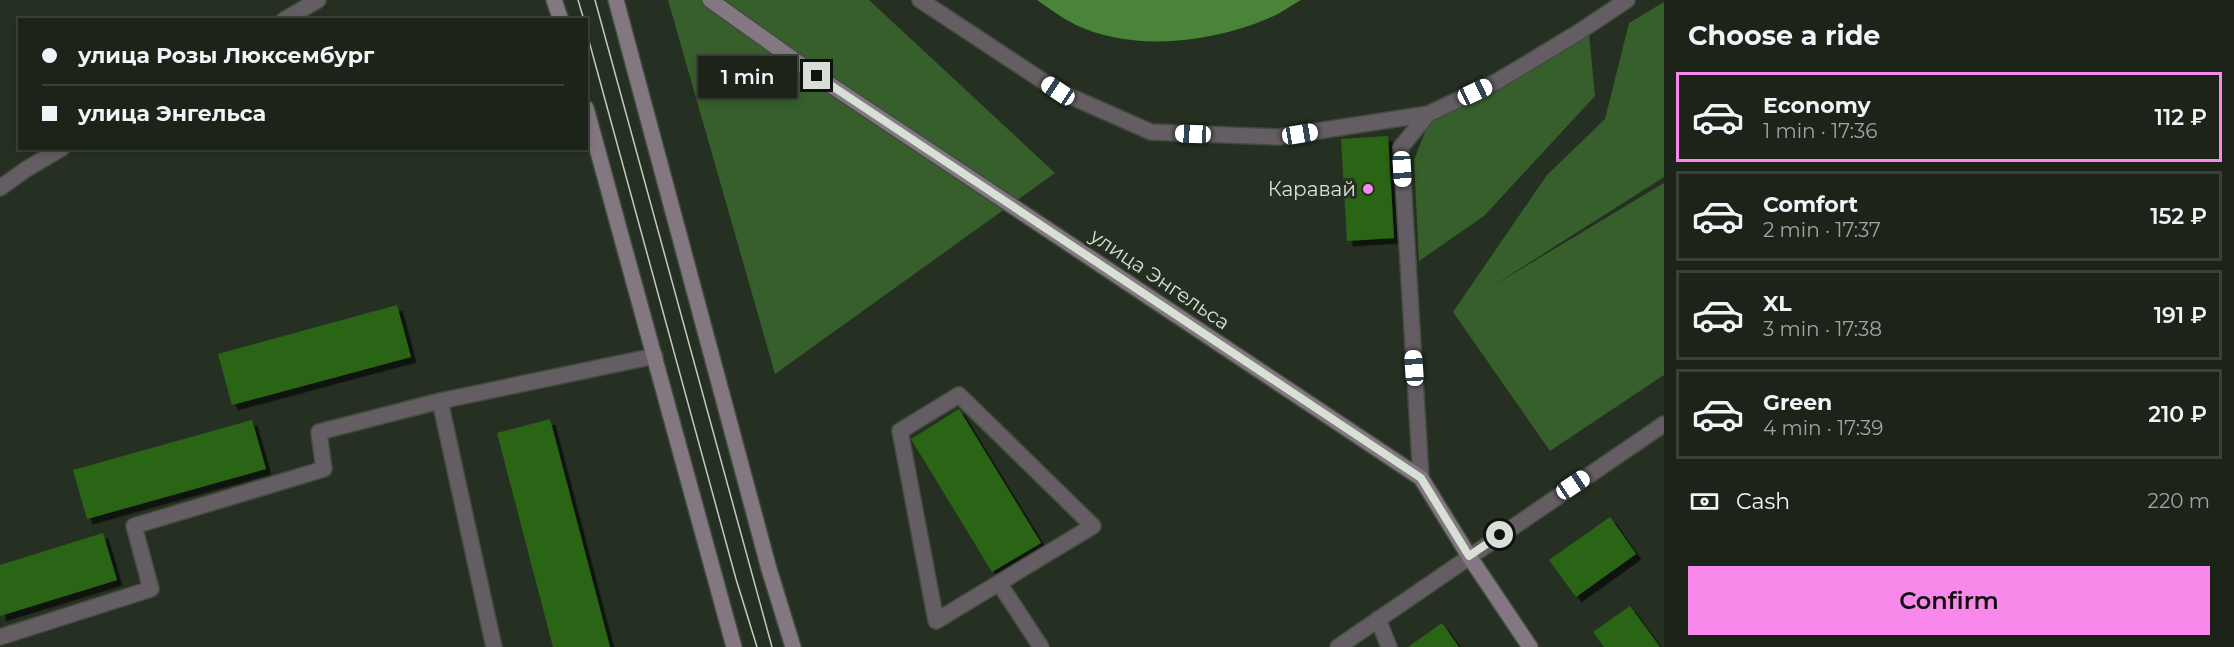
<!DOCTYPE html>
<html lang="en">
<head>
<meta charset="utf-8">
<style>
	body { margin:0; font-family:Montserrat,sans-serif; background:#293027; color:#f1f3f6; height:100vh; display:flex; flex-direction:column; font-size:22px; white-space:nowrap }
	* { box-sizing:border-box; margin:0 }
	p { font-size:20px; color:#a0a4a2 }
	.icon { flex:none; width:33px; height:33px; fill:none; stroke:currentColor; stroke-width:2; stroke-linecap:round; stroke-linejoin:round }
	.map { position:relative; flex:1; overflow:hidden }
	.drawer { display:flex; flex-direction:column; background:#1c241a; width:570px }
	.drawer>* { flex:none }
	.banner { position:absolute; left:18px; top:18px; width:570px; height:132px; border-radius:0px; box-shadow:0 3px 9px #0003,0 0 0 2px #3a4139; display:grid; align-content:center; height:132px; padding:0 24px; background:#1c241a }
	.end { position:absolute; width:27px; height:27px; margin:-14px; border:8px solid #d8e0d6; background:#111; box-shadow:0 0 0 3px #111 }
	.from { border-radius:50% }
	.bubble { position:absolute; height:42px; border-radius:0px; background:#1c241a; box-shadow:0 3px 9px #0003,0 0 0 2px #3a4139; font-size:20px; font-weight:600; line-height:42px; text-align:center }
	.car { position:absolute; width:18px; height:36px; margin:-18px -9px; border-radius:8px; box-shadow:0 0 4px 2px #0007; background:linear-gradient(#fff 24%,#345 0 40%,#fff 0 76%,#345 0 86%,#fff 0) }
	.banner b { display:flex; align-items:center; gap:21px; height:57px; font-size:22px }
	.banner b+b { border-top:2px solid #3a4139 }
	.banner i { width:15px; height:15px; background:#f1f3f6 }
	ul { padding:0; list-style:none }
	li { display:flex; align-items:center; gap:18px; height:90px; margin:0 12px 9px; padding:0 12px; border:3px solid #3a4139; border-radius:0px }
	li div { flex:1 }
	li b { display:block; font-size:22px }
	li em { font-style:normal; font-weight:600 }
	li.on { border-color:#f888ea }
	li>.icon { width:54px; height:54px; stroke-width:1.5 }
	h2 { padding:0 24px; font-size:27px; line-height:72px }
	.pay { display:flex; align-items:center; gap:15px; height:66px; padding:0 24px; font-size:22px }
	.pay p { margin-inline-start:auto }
	.cta { display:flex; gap:12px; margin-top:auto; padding:12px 24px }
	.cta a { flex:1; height:69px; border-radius:0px; background:#f888ea; color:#111; font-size:24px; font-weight:600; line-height:69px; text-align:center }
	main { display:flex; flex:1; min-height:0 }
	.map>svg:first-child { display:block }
	.green { fill:#365f2b }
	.water { fill:#4a8439 }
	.building { fill:#2b6517; filter:url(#shadow) }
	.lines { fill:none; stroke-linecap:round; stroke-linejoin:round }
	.lane-casing { stroke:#424c3f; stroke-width:18 }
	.street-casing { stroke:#424c3f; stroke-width:18 }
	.secondary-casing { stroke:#424c3f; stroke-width:18 }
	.lane { stroke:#645d63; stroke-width:15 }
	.street { stroke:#645d63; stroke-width:15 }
	.secondary { stroke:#837781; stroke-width:15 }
	.tram { stroke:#c3cbc0; stroke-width:1.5 }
	.route { stroke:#d8e0d6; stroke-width:8 }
	.poi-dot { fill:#f888ea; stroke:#253022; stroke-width:2 }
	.labels { text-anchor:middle; stroke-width:6; stroke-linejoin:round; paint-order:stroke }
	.poi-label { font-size:20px; fill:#d8e0d6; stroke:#253022; text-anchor:end }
	.street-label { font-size:20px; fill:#d8e0d6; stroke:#253022 }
</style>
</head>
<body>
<main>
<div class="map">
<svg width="1664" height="647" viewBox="0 0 1664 647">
	<defs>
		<filter id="shadow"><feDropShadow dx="5.5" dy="5.5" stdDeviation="0" flood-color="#0009"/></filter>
	</defs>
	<rect width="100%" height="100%" fill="#253022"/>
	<path class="green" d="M668,0h201l186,173 -280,201z
		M1664,2v175l-173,110 173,-104v192l-114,76 -97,-139 94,-137 58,-56 24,-96z
		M1589,34l6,62 -111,120 -65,45 -5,-101 19,-48z"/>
	<path class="water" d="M1037,0h264c-11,6 -21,14 -32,18 -58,25 -135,34 -193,7 -14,-7 -26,-16 -39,-25z"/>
	<path class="building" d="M1388,136l6,102 -47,3 -6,-102z
		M397,305l14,52 -179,48 -14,-51z
		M959,409l82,134 -49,29 -81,-133z
		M550,419l60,228h-57l-56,-214z
		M252,420l14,49 -179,50 -14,-49z
		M1610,517l26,37 -60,43 -27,-37z
		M103,533l14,47 -117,36v-51z
		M1630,606l30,41h-56l-11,-15z
		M1442,623l17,24h-51z"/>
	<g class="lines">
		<g class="lane-casing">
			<path id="lane" d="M959,395l134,131 -157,95 -36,-190z
				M999,583l42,64
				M0,637l151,-48 -17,-63 190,-57 -5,-37 121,-31
				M494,647l-54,-246 215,-45"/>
		</g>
		<g class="street-casing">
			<path id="street" d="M920,0l138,91 93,41 128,5 149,-23
				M284,20l34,-20
				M0,188l25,-18 37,-22
				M1421,478l-20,-331 27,-33 68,-32 83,-50 48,-32
				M1378,619l11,28
				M1338,647l326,-223"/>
		</g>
		<g class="secondary-casing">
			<path id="secondary" d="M554,0l7,20
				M616,0l153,569 24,78
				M710,0l107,76 604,402 48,78 61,91
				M586,108l148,539"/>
		</g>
		<use href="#lane" class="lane"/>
		<use href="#street" class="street"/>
		<use href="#secondary" class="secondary"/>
		<path class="tram" d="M578,0l6,20
			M595,0l177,647
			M586,30l150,549 21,68"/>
	</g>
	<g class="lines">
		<path class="route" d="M817,76l604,402 48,78 31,-21"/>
	</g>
	<circle class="poi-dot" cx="1368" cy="189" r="6"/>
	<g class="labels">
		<g class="poi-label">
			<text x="1356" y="196">Каравай</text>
		</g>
		<g class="street-label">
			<text transform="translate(1160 279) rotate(34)" y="7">улица Энгельса</text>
		</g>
	</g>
</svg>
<i class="end from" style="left:1500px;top:535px"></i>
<i class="end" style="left:817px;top:76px"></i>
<div class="bubble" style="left:698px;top:56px;width:99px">1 min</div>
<i class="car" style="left:1058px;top:91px;rotate:304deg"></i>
<i class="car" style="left:1475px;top:92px;rotate:65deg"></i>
<i class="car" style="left:1193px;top:134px;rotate:272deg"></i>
<i class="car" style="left:1300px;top:134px;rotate:81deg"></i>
<i class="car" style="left:1402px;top:169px;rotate:177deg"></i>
<i class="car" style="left:1414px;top:368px;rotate:356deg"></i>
<i class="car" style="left:1573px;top:485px;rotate:56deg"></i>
<div class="banner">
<b><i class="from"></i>улица Розы Люксембург</b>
<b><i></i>улица Энгельса</b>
</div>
</div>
<section class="drawer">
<h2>Choose a ride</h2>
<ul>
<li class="on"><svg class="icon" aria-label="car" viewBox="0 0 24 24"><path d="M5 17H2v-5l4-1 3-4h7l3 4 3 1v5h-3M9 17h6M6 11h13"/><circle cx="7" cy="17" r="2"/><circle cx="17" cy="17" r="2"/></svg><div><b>Economy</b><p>1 min · 17:36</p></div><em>112 ₽</em></li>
<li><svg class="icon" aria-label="car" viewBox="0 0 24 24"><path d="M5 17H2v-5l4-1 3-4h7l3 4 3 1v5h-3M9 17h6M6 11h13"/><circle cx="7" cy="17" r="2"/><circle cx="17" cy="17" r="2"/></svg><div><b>Comfort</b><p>2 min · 17:37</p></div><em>152 ₽</em></li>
<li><svg class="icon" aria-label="car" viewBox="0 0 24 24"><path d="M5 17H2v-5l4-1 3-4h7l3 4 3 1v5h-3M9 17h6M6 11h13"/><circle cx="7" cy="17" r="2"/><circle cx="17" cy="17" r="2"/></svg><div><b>XL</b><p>3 min · 17:38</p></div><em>191 ₽</em></li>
<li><svg class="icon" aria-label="car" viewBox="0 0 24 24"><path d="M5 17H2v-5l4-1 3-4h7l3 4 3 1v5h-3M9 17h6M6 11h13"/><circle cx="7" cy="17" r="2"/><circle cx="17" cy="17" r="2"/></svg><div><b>Green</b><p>4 min · 17:39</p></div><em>210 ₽</em></li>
</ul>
<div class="pay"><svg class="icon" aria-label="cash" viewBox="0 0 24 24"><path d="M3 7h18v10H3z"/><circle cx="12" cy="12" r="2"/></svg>Cash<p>220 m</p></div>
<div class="cta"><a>Confirm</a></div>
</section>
</main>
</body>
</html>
